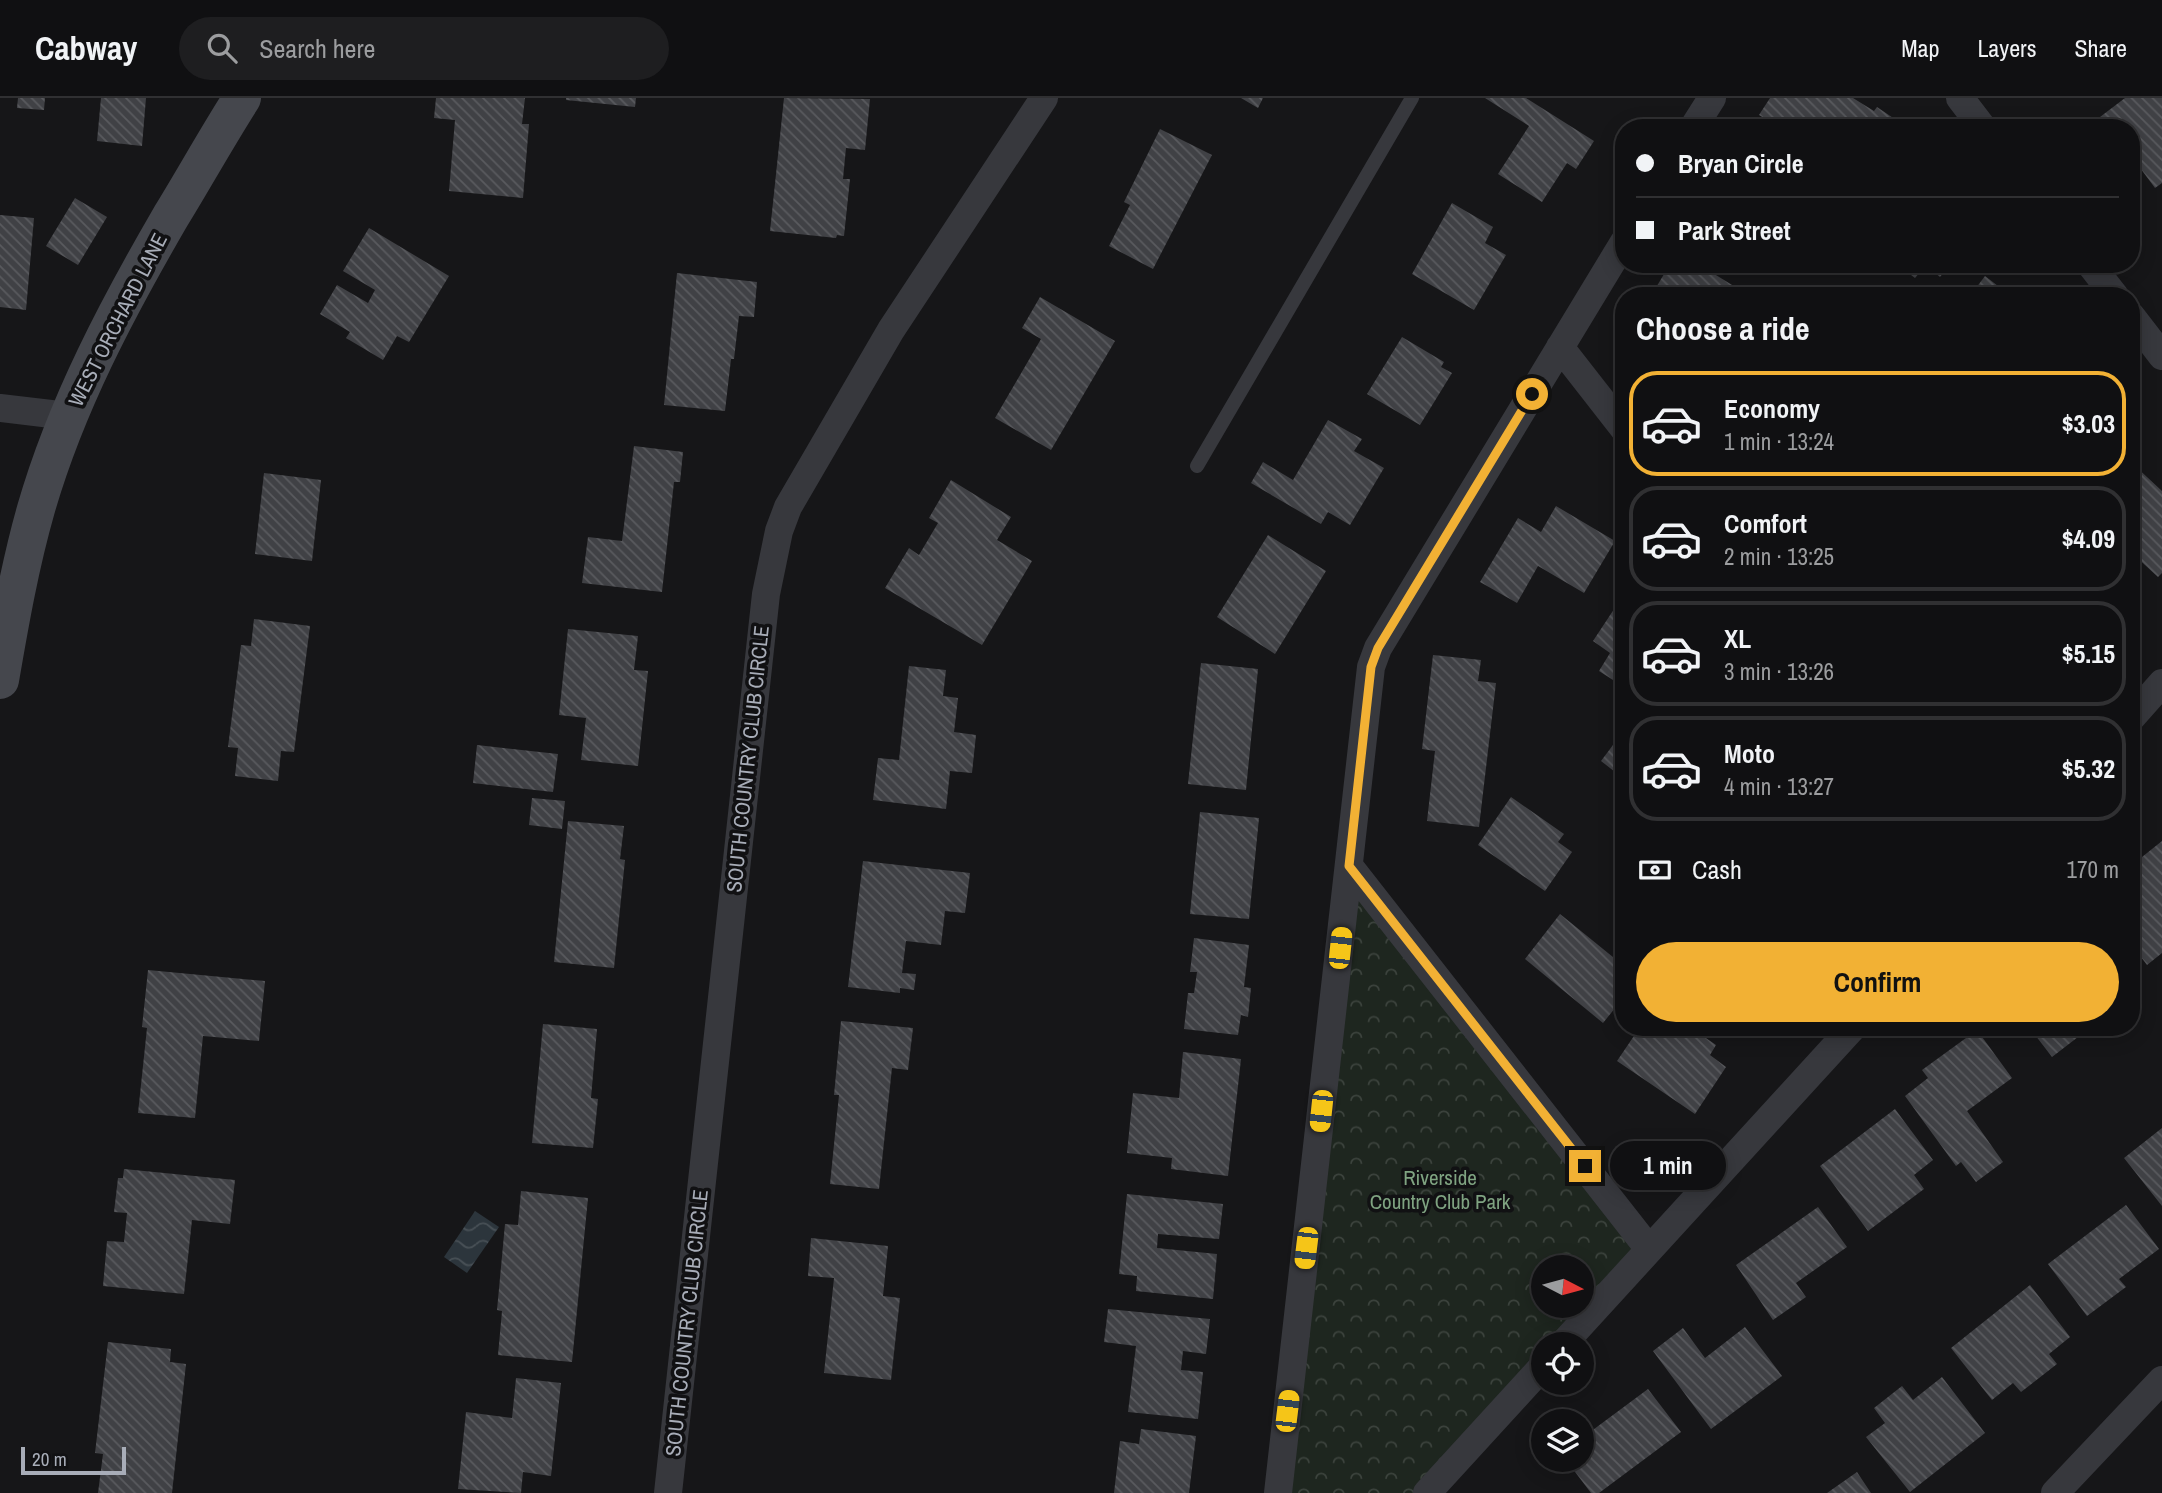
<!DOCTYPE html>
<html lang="en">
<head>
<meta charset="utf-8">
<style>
	body { margin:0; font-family:"Archivo Narrow",sans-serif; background:#1e1e20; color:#f1f3f6; height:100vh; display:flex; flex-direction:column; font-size:26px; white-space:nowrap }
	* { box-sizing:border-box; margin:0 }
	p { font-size:23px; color:#9c9d9f }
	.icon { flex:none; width:38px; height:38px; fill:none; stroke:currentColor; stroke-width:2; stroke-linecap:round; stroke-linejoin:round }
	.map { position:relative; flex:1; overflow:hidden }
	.panel { position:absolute; left:1615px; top:189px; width:525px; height:749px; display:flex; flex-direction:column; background:#101012; border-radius:28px; box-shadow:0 4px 18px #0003,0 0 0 2px #303032 }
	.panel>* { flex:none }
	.banner { position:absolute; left:1615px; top:21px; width:525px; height:154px; border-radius:28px; box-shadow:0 4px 18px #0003,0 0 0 2px #303032; display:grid; align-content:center; height:154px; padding:0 21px; background:#101012 }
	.needle { width:46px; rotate:96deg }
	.buttons { position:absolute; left:1531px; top:1157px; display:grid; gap:14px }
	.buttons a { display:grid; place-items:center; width:63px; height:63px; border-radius:50%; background:#101012; box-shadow:0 4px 18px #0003,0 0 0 2px #303032; font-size:35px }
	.scale { position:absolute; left:21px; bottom:18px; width:105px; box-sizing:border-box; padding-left:7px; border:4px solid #a8adb8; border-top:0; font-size:19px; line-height:24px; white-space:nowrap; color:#a8adb8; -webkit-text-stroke:5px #111113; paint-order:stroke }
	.end { position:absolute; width:32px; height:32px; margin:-16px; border:9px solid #f2b134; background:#111; box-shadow:0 0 0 4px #111 }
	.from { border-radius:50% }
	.bubble { position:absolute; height:49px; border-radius:24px; background:#101012; box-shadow:0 4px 18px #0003,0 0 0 2px #303032; font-size:23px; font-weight:700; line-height:49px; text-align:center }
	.car { position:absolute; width:21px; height:42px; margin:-21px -10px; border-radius:9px; box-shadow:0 0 5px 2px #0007; background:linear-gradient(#f5c518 24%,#345 0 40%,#f5c518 0 76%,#345 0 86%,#f5c518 0) }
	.banner b { display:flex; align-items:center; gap:24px; height:66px; font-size:26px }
	.banner b+b { border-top:2px solid #303032 }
	.banner i { width:18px; height:18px; background:#f1f3f6 }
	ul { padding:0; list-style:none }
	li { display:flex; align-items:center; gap:21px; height:105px; margin:0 14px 10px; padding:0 7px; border:4px solid #303032; border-radius:28px }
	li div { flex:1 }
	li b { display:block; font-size:26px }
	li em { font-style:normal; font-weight:700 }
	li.selected { border-color:#f2b134 }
	li>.icon { width:63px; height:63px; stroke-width:1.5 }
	h2 { padding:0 21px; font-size:32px; line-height:84px }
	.pay { display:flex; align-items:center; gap:18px; height:77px; padding:0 21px; font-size:26px }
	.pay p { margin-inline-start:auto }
	.action { display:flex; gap:14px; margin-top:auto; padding:14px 21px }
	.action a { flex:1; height:80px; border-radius:42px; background:#f2b134; color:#111; font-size:28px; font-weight:700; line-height:80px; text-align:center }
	header { display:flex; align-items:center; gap:42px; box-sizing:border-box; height:98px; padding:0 35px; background:#101012; border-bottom:2px solid #303032 }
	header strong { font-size:33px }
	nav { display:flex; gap:38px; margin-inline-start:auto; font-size:24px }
	.search { width:490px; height:63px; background:#1e1e20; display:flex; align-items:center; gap:18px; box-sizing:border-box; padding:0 24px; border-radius:38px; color:#9c9d9f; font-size:26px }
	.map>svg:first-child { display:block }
	.forest { fill:url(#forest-crowns); fill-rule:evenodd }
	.water { fill:url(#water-waves) }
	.building { fill:url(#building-back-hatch) }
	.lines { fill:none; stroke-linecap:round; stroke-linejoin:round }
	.lane { stroke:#37383d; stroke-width:14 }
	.street { stroke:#37383d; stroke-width:28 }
	.secondary { stroke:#45474d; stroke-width:38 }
	.route { stroke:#f2b134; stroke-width:9 }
	.labels { text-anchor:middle; stroke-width:7; stroke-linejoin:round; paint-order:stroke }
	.street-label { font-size:21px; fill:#a8adb8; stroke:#111113 }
	.park-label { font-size:21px; fill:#7fa381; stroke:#111113 }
</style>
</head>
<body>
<header>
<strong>Cabway</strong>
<div class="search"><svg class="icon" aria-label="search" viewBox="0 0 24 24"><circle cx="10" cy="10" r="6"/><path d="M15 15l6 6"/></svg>Search here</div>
<nav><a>Map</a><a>Layers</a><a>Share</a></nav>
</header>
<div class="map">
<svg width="2162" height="1395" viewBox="0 0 2162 1395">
	<defs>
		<pattern id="forest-crowns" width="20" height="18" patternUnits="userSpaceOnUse" patternTransform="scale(1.75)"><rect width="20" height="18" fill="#1e261f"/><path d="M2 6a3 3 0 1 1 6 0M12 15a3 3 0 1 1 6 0" fill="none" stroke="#3c433d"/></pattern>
		<pattern id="water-waves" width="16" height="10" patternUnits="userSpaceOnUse" patternTransform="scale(1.75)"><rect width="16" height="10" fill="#2c353c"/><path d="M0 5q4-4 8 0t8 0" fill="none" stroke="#485056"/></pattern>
		<pattern id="building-back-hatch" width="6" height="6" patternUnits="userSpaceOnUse" patternTransform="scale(1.75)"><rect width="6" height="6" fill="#404145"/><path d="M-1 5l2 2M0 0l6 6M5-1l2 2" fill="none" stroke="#595a5e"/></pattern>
	</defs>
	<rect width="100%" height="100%" fill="#161618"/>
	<path class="forest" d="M1349,768l300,383 -86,95h-19l-1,21 -116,128h-149zM1544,1169h38v39h-38z"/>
	<path class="water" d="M475,1113l24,16 -32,46 -23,-16z"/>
	<path class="building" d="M18,0h27l-1,12 -27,-2z
		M101,0h45l-4,48 -45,-5z
		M436,0h89l-3,26h7l-6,74 -74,-7 6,-71 -21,-2z
		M566,0h70l-1,9 -69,-7z
		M784,0l86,1 -5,51 -19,-2 -3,31h7l-6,57 -7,-1 -1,3 -66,-7z
		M1241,0h22l-5,10z
		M1485,0h41l68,43 -18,28 -9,-6 -25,39 -44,-28 31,-48z
		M1770,0h83l21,13 3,-4 25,17 -3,4h-119l-21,-13z
		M2125,0h37v85l-7,5 -23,-31v-29h-23l-9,-11z
		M1160,31l52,26 -59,114 -44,-23 21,-41 -6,-3z
		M75,100l32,19 -29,48 -32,-19z
		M1452,105l41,24 -8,16 21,12 -32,55 -62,-36z
		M0,117l34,3 -8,92 -26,-3z
		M369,130l80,48 -40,66 -12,-6 -14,24 -37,-22 4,-6 -30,-18 17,-29 31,18 7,-13 -32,-19z
		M1670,166h28l52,32h-99z
		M1897,166h53l-10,13 -14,-12 -11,13z
		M677,175l80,9 -3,35 -15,-1 -5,43h-3l-6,52 -61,-6z
		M1985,178l26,20h-41z
		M1040,199l75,44 -64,109 -56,-32 46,-79 -19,-11z
		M1402,239l42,25 -3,5 11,6 -32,52 -53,-31z
		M1328,322l34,19 -8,12 30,17 -34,57 -22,-13 -7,12 -70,-41 12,-21 30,18z
		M634,348l49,6 -3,30h-6l-12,110 -80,-9 6,-46 34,4z
		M2132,365l30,28v82l-4,4 -26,-24z
		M264,375l57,7 -9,81 -57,-7z
		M951,382l60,37 -14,23 35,21 -50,84 -97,-57 24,-40 10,7 19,-32 -9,-5z
		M1556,408l59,35 -31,52 -46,-27 -21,37 -37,-21 38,-64 23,14z
		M1268,437l58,36 -51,83 -58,-37z
		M1624,496v93l-25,-16 11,-18 -17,-12z
		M254,521l56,7 -16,126 -13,-1 -3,30 -43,-5 3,-28 -10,-1 13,-102 10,1z
		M568,531l70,7 -4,34 14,1 -10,95 -57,-6 5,-42 -27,-3z
		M1433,557l48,5 -3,21 18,2 -17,144 -52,-6 8,-70 -13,-2z
		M1201,565l57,6 -12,121 -58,-6z
		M909,568l37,4 -3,26 15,2 -4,34 22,3 -4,38 -22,-2 -4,38 -73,-9 5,-42 21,2z
		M1622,635l2,1v45l-23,-18z
		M477,647l81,9 -5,38 -80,-9z
		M1511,699l53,37 -6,8 14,10 -27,39 -67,-46z
		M532,700l33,3 -3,28 -33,-4z
		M1200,714l59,6 -10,101 -59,-5z
		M568,723l56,5 -4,33 5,1 -11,108 -60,-6z
		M2162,743v112l-15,12 -15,-20v-95l3,-3 7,10z
		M863,763l107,12 -5,40 -20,-2 -4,34 -35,-4 -4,32 14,1 -2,16 -14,-2v5l-52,-6z
		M1560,816l64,52v31l-21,26 -78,-64z
		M1194,840l55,7 -5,42 7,1 -3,29 -7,-2 -3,20 -54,-6 4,-36h6l3,-21h-7z
		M148,872l117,11 -6,60 -56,-5 -8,82 -57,-5 9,-85 -5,-1z
		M841,923l72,7 -5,42 -16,-2 -13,121 -49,-5 9,-89h-5z
		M543,926l54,5 -6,69 7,1 -5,49 -61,-5z
		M1640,929h50l26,18 -6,10 16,12 -31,47 -78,-53z
		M2029,929h62l-39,30z
		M1977,932l35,48 -45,33 36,51 -27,20 -15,-20 -5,4 -51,-70 23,-18 -6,-8z
		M1183,954l58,7 -13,117 -57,-7 1,-11 -45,-5 6,-60 46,5z
		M1895,1011l38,51 -19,15 10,14 -56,42 -48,-65z
		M2162,1030v78l-38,-48z
		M124,1071l111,11 -5,44 -38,-4 -8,74 -81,-8 4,-45 17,1 3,-29 -13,-1 4,-34h5z
		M521,1093l67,7 -16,164 -74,-7 4,-44 -5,-1 8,-86 13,1z
		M1127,1096l96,10 -4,35 -61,-5 -1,14 60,6 -4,45 -77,-8 1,-15 -18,-2z
		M2126,1107l33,44 -40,30 7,8 -39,29 -39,-52z
		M1818,1109l29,40 -51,36 10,14 -33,23 -37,-55z
		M811,1140l77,8 -5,50 17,2 -9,82 -67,-7 10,-95 -26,-2z
		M2030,1187l40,52 -21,17 8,10 -36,28 -8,-9 -21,17 -41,-52z
		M1108,1211l102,10 -4,35 -23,-3 -2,19 22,2 -5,47 -70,-7 8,-66 -32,-4z
		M1745,1229l37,49 -71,53 -58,-78 30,-23 22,30z
		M108,1244l63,7 -1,13 16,2 -14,129h-74l5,-39 -8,-1z
		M1942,1279l43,56 -75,59 -44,-55 19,-14 -11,-15 28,-22 11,14z
		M516,1280l45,5 -10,93 -28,-4 -2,21 -63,-4 8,-77 46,6z
		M1648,1291l33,43 -82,61h-8l-25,-33h16v-22z
		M1141,1331l55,7 -7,57h-75l6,-52 19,3z
		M1857,1374l14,21h-44z"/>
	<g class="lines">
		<path class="lane" d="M1197,368l215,-368"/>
		<path class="street" d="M1960,0l23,30
			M1693,30l19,-30
			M2090,166l25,32
			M2132,219l30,39
			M1560,249l64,82
			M0,310l68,8
			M2132,619l30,-34
			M1349,768l300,383
			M1563,1246l290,-317
			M668,1395l98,-899 13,-63 9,-24 103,-177 153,-232
			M1278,1395l93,-826 7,-19 246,-406
			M1427,1395l117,-128
			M2055,1395l107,-113"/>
		<path class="secondary" d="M0,582c10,-58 20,-115 36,-171 30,-104 81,-200 135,-293 24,-39 46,-79 71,-118"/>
	</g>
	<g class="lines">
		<path class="route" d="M1532,296l-154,254 -7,19 -22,199 236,300"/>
	</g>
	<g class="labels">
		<g class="street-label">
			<text transform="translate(118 222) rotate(-63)" y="7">WEST ORCHARD LANE</text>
			<text transform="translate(748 661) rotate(-84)" y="7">SOUTH COUNTRY CLUB CIRCLE</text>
			<text transform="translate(687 1225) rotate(-84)" y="7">SOUTH COUNTRY CLUB CIRCLE</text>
		</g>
		<g class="park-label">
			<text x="1440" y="1087">Riverside<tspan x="1440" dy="24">Country Club Park</tspan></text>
		</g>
	</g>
</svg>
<div class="buttons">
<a><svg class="needle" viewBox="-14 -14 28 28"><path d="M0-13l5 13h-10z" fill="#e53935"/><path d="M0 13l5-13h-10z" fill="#9c9d9f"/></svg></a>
<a><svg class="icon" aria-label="locate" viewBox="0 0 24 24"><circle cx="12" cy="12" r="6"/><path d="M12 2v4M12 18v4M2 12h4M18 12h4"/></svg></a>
<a><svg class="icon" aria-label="layers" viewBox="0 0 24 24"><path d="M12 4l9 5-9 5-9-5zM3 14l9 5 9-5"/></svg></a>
</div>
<div class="scale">20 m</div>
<i class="end from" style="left:1532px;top:296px"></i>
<i class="end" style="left:1585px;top:1068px"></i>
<div class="bubble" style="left:1610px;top:1043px;width:116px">1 min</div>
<i class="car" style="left:1340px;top:850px;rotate:6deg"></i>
<i class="car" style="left:1321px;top:1013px;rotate:186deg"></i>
<i class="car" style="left:1306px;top:1150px;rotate:187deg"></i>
<i class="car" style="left:1287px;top:1313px;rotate:7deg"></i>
<div class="banner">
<b><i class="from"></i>Bryan Circle</b>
<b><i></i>Park Street</b>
</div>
<section class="panel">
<h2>Choose a ride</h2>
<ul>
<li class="selected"><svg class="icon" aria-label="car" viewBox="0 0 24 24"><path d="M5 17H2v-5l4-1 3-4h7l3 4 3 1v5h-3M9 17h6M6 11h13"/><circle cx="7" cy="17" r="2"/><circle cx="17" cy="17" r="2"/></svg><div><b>Economy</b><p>1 min · 13:24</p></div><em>$3.03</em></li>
<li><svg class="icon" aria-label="car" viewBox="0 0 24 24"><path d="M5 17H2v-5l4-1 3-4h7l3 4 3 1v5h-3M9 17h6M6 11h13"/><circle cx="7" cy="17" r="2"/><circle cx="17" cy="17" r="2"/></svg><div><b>Comfort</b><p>2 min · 13:25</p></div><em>$4.09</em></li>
<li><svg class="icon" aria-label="car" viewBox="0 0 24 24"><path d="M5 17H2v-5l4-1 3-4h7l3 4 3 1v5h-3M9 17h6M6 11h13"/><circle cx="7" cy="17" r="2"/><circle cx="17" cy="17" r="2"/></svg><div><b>XL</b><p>3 min · 13:26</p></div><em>$5.15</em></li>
<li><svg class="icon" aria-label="car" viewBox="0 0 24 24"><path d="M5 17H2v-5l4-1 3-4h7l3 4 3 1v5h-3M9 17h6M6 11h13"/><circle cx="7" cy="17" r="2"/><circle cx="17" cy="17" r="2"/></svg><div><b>Moto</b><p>4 min · 13:27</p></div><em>$5.32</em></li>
</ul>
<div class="pay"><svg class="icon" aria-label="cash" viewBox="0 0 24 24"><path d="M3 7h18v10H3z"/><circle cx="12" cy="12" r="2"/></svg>Cash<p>170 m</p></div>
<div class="action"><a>Confirm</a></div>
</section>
</div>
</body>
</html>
